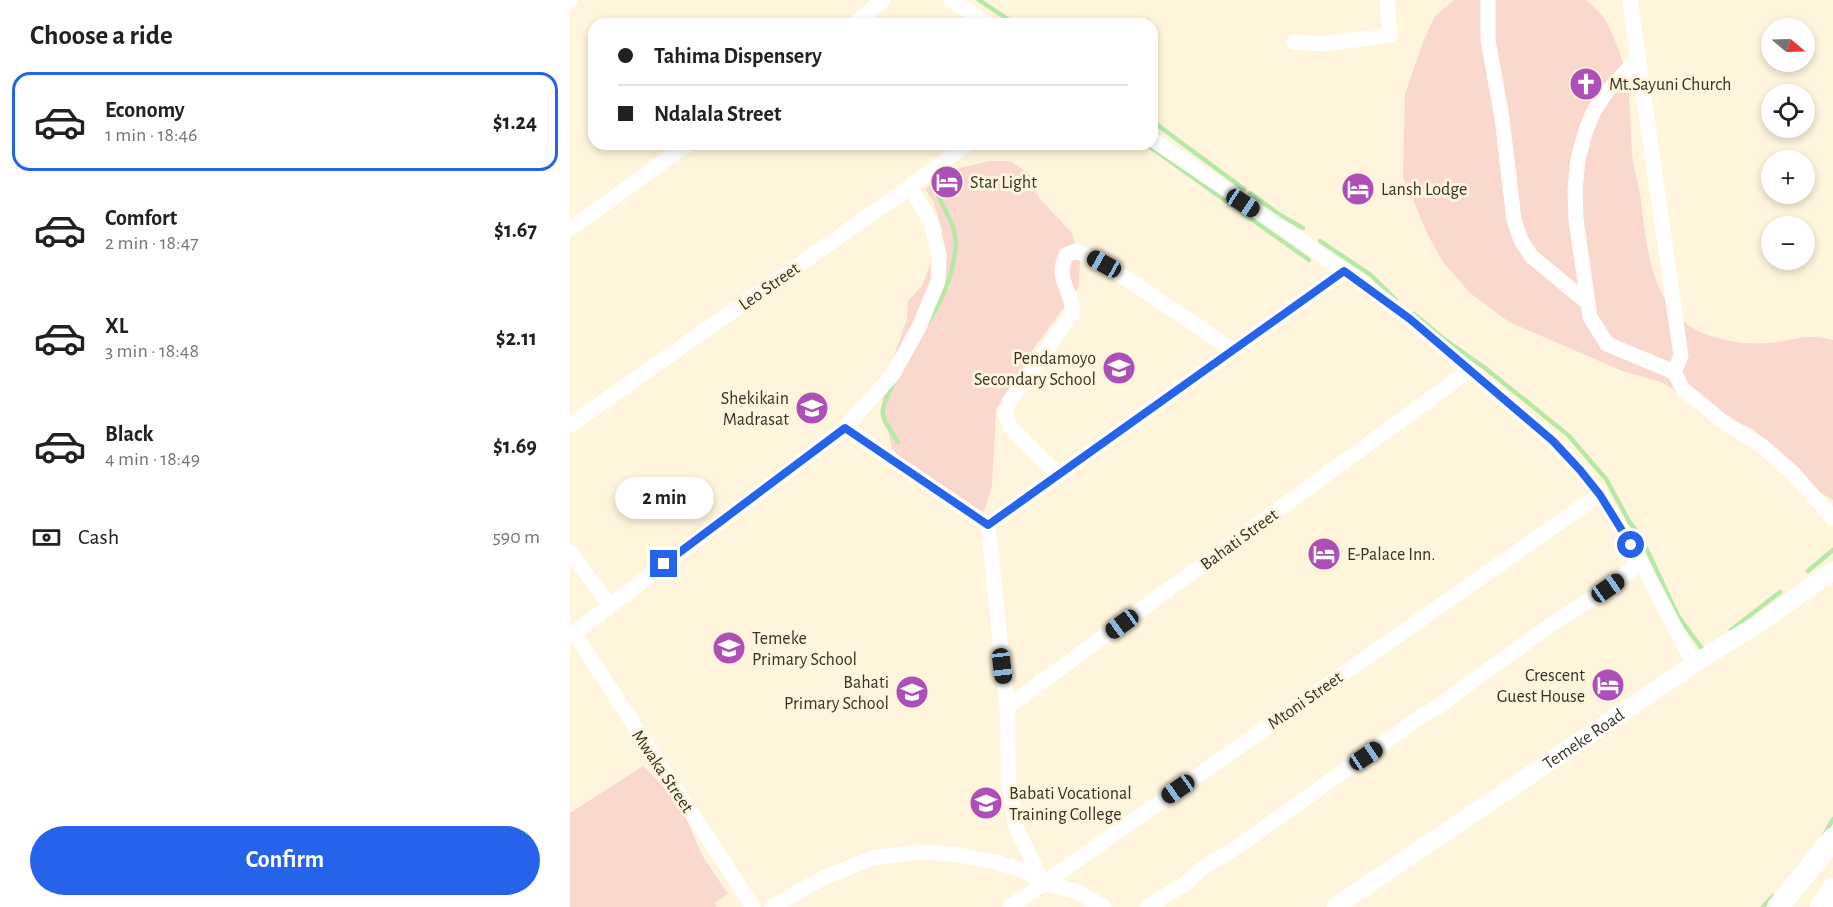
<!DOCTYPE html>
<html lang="en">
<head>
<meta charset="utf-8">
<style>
	body { margin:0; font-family:"Alegreya Sans",sans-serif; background:#f6f6f6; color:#202124; height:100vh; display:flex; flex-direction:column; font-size:22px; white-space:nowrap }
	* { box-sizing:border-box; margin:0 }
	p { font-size:20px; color:#757577 }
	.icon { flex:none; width:33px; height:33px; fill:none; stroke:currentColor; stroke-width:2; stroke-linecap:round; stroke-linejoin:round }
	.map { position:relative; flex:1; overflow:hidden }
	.sheet { display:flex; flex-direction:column; background:#fff; width:570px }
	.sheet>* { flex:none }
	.hud { position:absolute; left:18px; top:18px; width:570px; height:132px; border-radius:18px; box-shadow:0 3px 9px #0003; display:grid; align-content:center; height:132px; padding:0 30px; background:#fff }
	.needle { width:39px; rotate:109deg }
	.fabs { position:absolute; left:1191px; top:18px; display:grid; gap:12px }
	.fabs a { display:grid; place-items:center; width:54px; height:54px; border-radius:50%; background:#fff; box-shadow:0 3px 9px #0003; font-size:30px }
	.end { position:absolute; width:27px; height:27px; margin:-14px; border:8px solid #2563eb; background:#fff; box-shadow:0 0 0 3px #fff }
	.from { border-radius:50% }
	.bubble { position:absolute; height:42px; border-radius:21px; background:#fff; box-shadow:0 3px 9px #0003; font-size:20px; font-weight:700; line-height:42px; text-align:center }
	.car { position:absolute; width:18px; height:36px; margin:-18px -9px; border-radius:8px; box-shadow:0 0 4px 2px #0007; background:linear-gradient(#222 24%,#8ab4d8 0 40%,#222 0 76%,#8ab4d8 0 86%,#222 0) }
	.hud b { display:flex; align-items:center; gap:21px; height:57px; font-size:22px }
	.hud b+b { border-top:2px solid #e0e0e0 }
	.hud i { width:15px; height:15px; background:#202124 }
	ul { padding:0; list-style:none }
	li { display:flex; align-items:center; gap:18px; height:99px; margin:0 12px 9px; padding:0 18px; border:3px solid transparent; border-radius:18px }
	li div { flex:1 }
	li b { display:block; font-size:22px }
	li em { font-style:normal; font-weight:700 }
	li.active { border-color:#2563eb }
	li>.icon { width:54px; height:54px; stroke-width:1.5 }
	h2 { padding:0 30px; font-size:27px; line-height:72px }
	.pay { display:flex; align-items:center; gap:15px; height:66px; padding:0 30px; font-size:22px }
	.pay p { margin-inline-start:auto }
	.cta { display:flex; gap:12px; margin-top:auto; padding:12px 30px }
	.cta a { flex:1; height:69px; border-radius:36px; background:#2563eb; color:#fff; font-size:24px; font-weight:700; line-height:69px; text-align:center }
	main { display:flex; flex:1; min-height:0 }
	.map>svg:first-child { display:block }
	.green { fill:#fad8cd }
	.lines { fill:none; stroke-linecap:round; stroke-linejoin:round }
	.stream { stroke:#b7e9a6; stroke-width:4.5 }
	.minor { stroke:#fff; stroke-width:15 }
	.tertiary { stroke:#fff; stroke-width:18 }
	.primary { stroke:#fff; stroke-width:22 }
	.route { stroke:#2563eb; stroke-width:8 }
	.labels { text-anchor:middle; stroke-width:6; stroke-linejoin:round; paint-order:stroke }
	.poi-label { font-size:18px; fill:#363226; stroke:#fff5dd; text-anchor:start }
	.street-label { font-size:18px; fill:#363226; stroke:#fff5dd }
</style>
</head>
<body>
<main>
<section class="sheet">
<h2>Choose a ride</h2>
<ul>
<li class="active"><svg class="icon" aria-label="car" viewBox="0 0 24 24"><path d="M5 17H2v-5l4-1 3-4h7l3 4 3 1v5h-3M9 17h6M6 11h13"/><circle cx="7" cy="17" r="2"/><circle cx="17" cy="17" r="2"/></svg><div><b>Economy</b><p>1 min · 18:46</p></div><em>$1.24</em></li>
<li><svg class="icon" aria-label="car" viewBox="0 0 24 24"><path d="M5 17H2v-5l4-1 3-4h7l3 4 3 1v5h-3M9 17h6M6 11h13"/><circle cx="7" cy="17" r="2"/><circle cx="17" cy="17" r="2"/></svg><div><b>Comfort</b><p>2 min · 18:47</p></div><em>$1.67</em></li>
<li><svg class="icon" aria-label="car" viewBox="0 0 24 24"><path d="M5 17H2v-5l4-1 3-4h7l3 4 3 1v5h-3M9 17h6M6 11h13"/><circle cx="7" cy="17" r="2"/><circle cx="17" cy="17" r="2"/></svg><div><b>XL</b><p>3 min · 18:48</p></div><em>$2.11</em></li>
<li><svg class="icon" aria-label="car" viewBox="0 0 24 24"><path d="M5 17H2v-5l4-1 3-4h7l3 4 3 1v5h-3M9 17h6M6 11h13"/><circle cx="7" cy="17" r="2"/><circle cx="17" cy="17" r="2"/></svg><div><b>Black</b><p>4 min · 18:49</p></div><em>$1.69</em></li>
</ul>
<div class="pay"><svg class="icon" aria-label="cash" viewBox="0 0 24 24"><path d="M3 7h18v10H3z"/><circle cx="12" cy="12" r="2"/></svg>Cash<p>590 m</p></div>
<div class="cta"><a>Confirm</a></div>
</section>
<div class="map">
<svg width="1263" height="907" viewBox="0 0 1263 907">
	<rect width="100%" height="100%" fill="#fff5dd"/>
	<path class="green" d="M884,0h132c6,6 15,12 19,20 7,12 17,36 20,50 6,28 5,54 7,82 1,16 7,32 9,49 6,49 11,115 67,134 17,6 39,10 58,8 26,-1 39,-11 67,-3v160l-12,-7 -39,-40 -31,-25 -39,-16 -51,-30 -36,-10 -116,-50 -39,-29 -27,-31 -15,-27 -25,-58 2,-83 18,-52 12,-26z
		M419,161h22l19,14 9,23 33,35 8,27 -1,27 -48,65 -15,29 -20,28 -4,78 -7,21 -10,16 -66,-55 -17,-21 -11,-55 26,-74 1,-18 14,-15 20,-55 -8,-29 -9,-13 23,-18z
		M73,766l24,24 17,23 18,42 26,39 -13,9 2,4h-147v-94z"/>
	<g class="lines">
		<path class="stream" d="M409,0l36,24
			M582,121l92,68
			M576,144l163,116
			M680,193l30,22 23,13
			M750,241l51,34 25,25
			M844,314l30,25 41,29 83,67 38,44 24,44 10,12 38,81 25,34 2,-1
			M358,322c15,-21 33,-66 26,-92 -5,-16 -16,-30 -20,-47v-6l3,-3
			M323,383c-14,34 -15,28 5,59
			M1238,571l25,-21
			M1161,630l49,-38
			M1254,835l9,-16
			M1193,907l10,-11"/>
		<path class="minor" d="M381,0l37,24
			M918,0v40l14,78 12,102 7,20 10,16 57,47
			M1060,0l51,356 -7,16
			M0,1l1,-1
			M284,24l29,-24
			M724,42l30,2 66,-9 -3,-35
			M1068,58l-33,36 -11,17 -8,19 -8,29 -3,31 1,30 14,97 17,27 67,28 9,17 39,32 40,25 31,27 40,46
			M582,139l208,142 49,38 144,122 27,29 20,24 41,68 53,102
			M0,229l118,-85
			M0,425l340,-238 57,-43
			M275,428l143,97
			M488,475l-47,-47 -6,-15 4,-11 64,-90c0,-15 -12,-28 -11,-43 0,-4 3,-10 4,-14l10,-4 29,13 128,86
			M0,552l39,52
			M4,633l179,274
			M0,636l275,-208 48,-54 26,-47 19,-46 1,-26 -8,-33 -21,-35
			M437,707l463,-337
			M473,883l-27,-56 -7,-40 -2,-80 -19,-182 356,-254
			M202,907l49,-28 52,-21 45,-6 35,2 43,8 29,9 18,12 33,8 28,16
			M440,907l590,-413
			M577,907l38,-23 15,-14 40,-25 180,-128 21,-12 19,-15 92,-66 56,-36 33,-26"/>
		<path class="tertiary" id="s1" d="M765,907l359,-243 70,-44 69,-49"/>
		<path class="primary" d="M1208,907l55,-68
			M1251,907l12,-18"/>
	</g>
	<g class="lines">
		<path class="route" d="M94,564l181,-136 143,97 356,-254 66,48 143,122 27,29 20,25 31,50"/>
	</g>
	<defs>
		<g id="church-disc" transform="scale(1.725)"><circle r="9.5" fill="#ae4fb8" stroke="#fff5dd"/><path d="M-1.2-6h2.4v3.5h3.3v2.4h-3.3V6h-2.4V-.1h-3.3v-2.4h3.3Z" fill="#fff"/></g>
		<g id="hotel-disc" transform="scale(1.725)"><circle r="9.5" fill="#ae4fb8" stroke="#fff5dd"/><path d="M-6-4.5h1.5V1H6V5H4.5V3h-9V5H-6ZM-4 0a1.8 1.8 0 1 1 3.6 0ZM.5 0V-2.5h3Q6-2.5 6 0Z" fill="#fff"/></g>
		<g id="school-disc" transform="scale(1.725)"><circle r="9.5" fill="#ae4fb8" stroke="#fff5dd"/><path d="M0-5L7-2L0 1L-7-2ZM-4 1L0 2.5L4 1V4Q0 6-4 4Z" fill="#fff"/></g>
		<g id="university-disc" transform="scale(1.725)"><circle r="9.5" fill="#ae4fb8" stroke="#fff5dd"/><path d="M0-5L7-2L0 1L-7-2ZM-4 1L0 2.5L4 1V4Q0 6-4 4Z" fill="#fff"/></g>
	</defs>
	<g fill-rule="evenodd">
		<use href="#church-disc" x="1016" y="84"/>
		<use href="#hotel-disc" x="377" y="182"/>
		<use href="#hotel-disc" x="788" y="189"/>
		<use href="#school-disc" x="549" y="368"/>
		<use href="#school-disc" x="242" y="408"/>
		<use href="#hotel-disc" x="754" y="554"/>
		<use href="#school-disc" x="159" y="648"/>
		<use href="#hotel-disc" x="1038" y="685"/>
		<use href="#school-disc" x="342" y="692"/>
		<use href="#university-disc" x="416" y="803"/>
	</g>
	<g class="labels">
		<g class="poi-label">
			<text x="1039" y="90">Mt.Sayuni Church</text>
			<text x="400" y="188">Star Light</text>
			<text x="811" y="195">Lansh Lodge</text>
			<text x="526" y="364" text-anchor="end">Pendamoyo<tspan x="526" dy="21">Secondary School</tspan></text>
			<text x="219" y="404" text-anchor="end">Shekikain<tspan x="219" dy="21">Madrasat</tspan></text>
			<text x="777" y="560">E-Palace Inn.</text>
			<text x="182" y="644">Temeke<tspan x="182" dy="21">Primary School</tspan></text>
			<text x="1015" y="681" text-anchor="end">Crescent<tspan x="1015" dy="21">Guest House</tspan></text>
			<text x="319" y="688" text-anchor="end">Bahati<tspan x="319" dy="21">Primary School</tspan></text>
			<text x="439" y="799">Babati Vocational<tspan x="439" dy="21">Training College</tspan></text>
		</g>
		<g class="street-label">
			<text transform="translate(199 286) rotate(-35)" y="6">Leo Street</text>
			<text transform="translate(669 539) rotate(-36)" y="6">Bahati Street</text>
			<text transform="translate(735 700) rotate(-35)" y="6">Mtoni Street</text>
			<text dy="6" stroke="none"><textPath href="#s1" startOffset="300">Temeke Road</textPath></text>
			<text transform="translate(93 771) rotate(56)" y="6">Mwaka Street</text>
		</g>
	</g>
</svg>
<div class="fabs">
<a><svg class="needle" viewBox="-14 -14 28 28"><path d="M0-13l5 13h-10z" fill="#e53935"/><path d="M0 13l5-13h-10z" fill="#757577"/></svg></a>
<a><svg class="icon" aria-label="locate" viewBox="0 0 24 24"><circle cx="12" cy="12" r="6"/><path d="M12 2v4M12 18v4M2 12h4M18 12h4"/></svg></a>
<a>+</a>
<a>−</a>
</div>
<i class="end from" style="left:1061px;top:545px"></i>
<i class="end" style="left:94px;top:564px"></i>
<div class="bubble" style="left:45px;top:477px;width:99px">2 min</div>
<i class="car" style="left:673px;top:203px;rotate:123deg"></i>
<i class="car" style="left:534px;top:264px;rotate:299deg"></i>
<i class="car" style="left:1038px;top:588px;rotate:55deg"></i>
<i class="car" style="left:552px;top:624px;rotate:234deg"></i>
<i class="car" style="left:432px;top:666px;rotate:173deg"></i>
<i class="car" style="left:796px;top:756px;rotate:56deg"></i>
<i class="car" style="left:608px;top:789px;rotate:235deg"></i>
<div class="hud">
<b><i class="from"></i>Tahima Dispensery</b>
<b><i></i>Ndalala Street</b>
</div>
</div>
</main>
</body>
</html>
